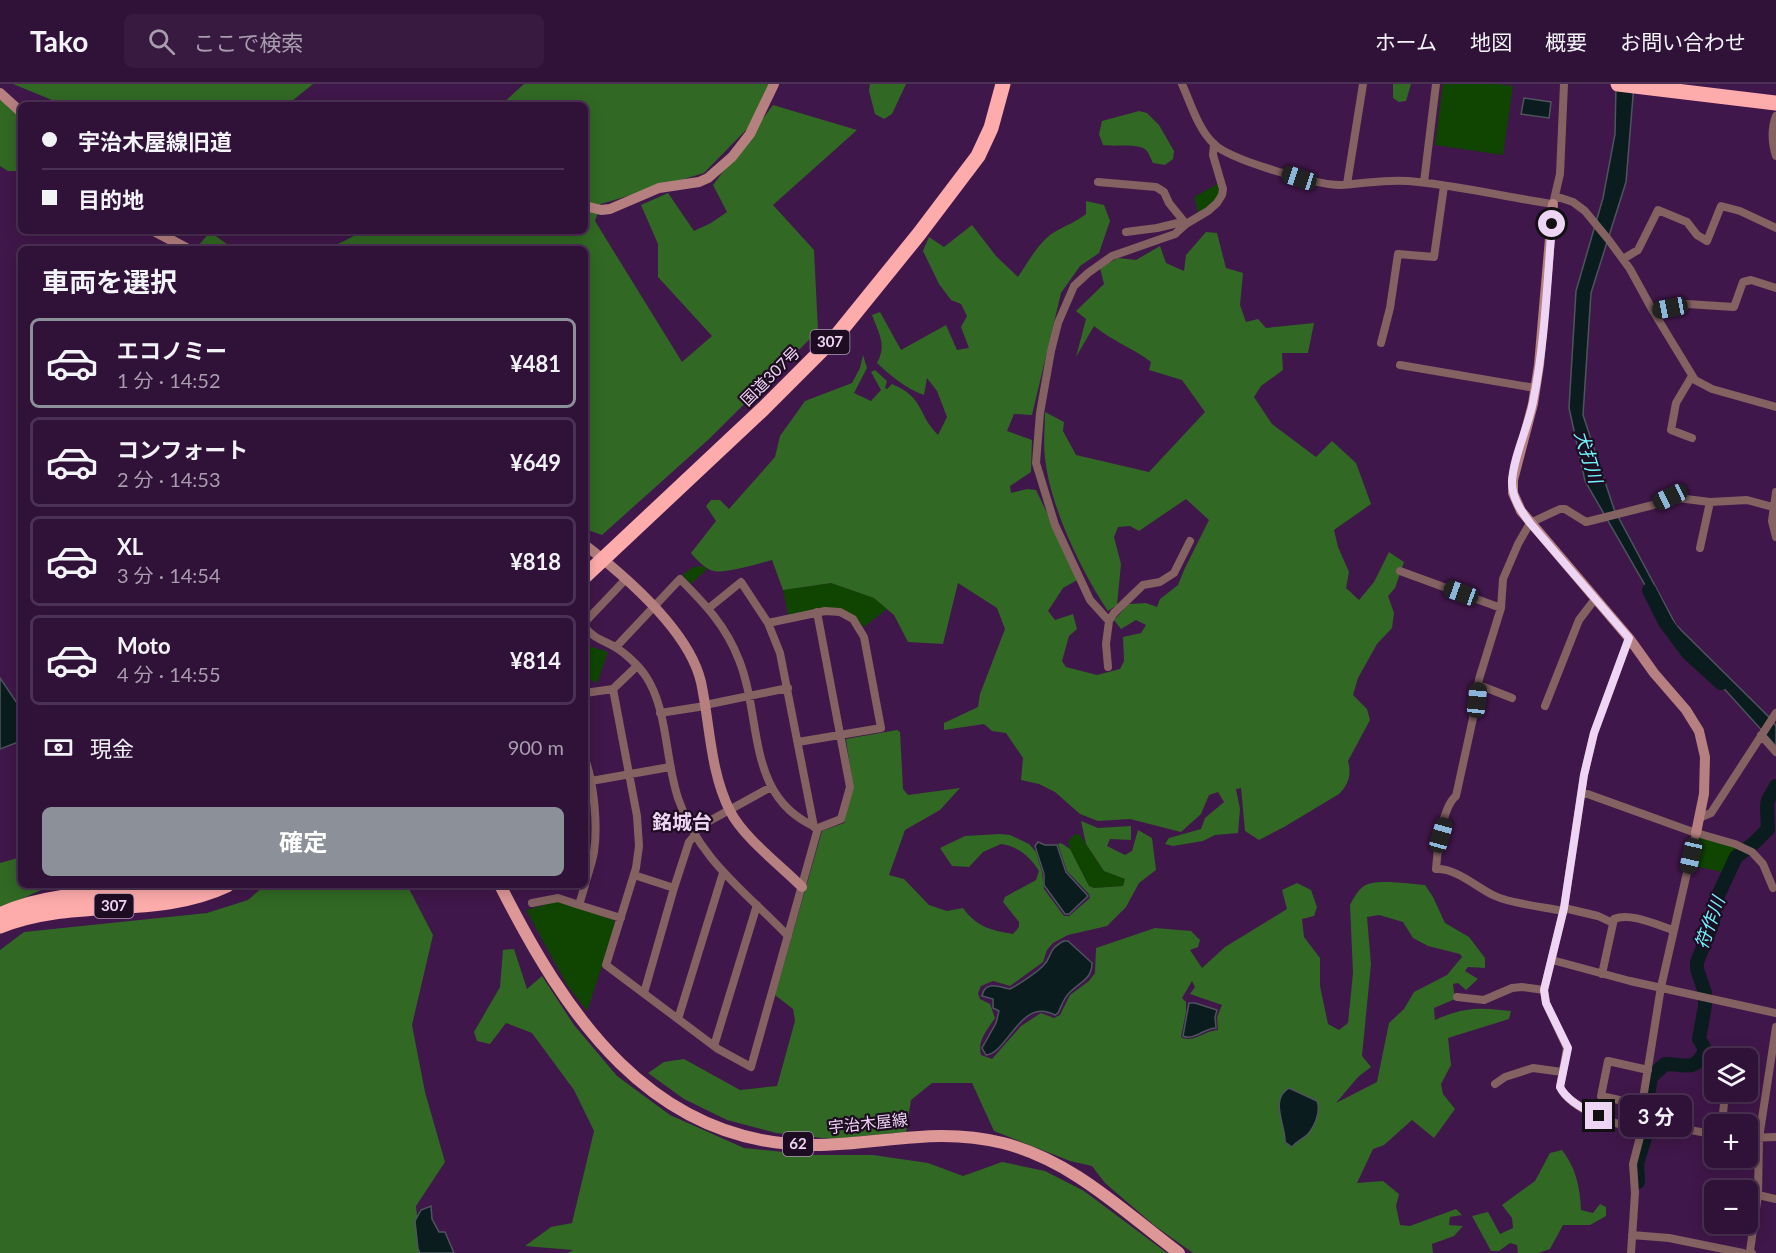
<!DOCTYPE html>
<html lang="ja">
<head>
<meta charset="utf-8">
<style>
	body { margin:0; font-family:Lato,"Noto Sans JP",sans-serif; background:#381a40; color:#f1f3f6; height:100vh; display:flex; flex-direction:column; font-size:22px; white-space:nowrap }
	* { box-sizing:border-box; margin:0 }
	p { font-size:20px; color:#a89dae }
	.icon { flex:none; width:33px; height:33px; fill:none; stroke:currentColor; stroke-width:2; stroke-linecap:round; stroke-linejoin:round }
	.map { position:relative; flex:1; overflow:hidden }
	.panel { position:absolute; left:18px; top:162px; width:570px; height:642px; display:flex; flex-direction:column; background:#301138; border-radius:9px; box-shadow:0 3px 15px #0003,0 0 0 2px #4b3153 }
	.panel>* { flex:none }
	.guide { position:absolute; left:18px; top:18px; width:570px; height:132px; border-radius:9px; box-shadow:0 3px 15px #0003,0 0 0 2px #4b3153; display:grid; align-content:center; height:132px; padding:0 24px; background:#301138 }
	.controls { position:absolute; left:1704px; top:964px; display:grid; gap:12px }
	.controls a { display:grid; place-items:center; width:54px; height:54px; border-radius:9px; background:#301138; box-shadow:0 3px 15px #0003,0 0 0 2px #4b3153; font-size:30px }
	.end { position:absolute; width:27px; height:27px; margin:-14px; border:8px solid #eed5f4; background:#111; box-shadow:0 0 0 3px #111 }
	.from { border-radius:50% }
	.bubble { position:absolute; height:42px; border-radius:9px; background:#301138; box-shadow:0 3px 15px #0003,0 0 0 2px #4b3153; font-size:20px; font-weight:700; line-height:42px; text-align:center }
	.car { position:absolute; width:18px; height:36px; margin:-18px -9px; border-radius:8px; box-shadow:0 0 4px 2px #0007; background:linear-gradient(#222 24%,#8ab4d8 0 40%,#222 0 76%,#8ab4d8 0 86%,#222 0) }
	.guide b { display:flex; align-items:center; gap:21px; height:57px; font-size:22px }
	.guide b+b { border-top:2px solid #4b3153 }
	.guide i { width:15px; height:15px; background:#f1f3f6 }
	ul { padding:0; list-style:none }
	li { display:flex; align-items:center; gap:18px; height:90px; margin:0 12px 9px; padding:0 12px; border:3px solid #4b3153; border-radius:9px }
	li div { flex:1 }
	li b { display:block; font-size:22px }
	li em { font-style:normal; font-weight:700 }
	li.on { border-color:#8c9099 }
	li>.icon { width:54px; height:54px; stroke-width:1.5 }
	h2 { padding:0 24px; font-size:27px; line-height:72px }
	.pay { display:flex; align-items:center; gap:15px; height:66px; padding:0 24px; font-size:22px }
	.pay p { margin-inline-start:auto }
	.action { display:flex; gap:12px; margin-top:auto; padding:12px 24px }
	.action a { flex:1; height:69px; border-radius:9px; background:#8c9099; color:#fff; font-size:24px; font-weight:700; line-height:69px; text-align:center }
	header { display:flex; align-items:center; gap:36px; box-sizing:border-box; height:84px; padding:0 30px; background:#301138; border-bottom:2px solid #4b3153 }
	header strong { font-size:28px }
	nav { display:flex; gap:33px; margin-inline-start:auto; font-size:21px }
	.search { width:420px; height:54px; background:#381a40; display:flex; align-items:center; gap:15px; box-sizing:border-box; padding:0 21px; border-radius:9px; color:#a89dae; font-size:22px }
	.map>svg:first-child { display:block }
	.green { fill:#0f4500 }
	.forest { fill:#316823; fill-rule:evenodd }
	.water { fill:#0a1c1d; stroke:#4e545e; stroke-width:1.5 }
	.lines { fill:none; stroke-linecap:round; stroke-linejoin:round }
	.river { stroke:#0a1c1d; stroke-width:14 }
	.street { stroke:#846261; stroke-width:8 }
	.secondary { stroke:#b5807f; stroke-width:10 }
	.primary { stroke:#dc9796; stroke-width:12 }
	.highway { stroke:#feabab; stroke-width:15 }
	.route { stroke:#eed5f4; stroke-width:8 }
	.labels { text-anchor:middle; stroke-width:4.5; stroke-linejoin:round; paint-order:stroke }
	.shield { fill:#1e0c22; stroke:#b099b5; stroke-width:1.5 }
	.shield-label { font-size:15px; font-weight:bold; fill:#eed5f4 }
	.street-label { font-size:16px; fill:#eed5f4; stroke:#1e0c22 }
	.water-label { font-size:18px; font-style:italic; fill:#70f7fe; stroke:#1e0c22 }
	.quarter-label { font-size:20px; font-weight:bold; fill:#eed5f4; stroke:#1e0c22 }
</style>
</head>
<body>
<header>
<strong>Tako</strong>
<div class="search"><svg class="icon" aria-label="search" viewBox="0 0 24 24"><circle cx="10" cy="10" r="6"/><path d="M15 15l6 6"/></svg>ここで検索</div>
<nav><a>ホーム</a><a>地図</a><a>概要</a><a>お問い合わせ</a></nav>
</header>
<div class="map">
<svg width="1776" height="1169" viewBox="0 0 1776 1169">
	<rect width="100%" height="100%" fill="#40174a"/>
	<path class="green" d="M1443,0h54l16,2 -10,69 -68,-10z
		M1221,98l1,13 -23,21 -5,-19z
		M701,482l6,3 -16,15 -9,-9 11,-8z
		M831,499l43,15 13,11 -23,18 -16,-15 -60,3 -5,-25z
		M586,561l22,7 -11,31 -12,-6z
		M1079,750l25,37 21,8 -2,7 -29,2 -5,-2 -19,-37 -2,-8 6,-6z
		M1697,750l17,4 25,12 -13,23 -35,-8z
		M559,817l54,18 3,6 -29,86 -20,-26 -41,-75z"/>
	<path class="forest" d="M13,0h300l-26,21h-223z
		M524,0h247l-23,44 -44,45 -103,31 -6,17 87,141 30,-26 -54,-59v-33l-17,-39 27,-12 26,38 17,-8 16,-11 -14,-27 60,-80 84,25 -84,75 41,45 4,81 -109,108 -107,96 -17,-6v-280h-257l36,-18h221v-126h-84z
		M870,0h36l-14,30 -8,5 -9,-5 -6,-23z
		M1393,0h18l-5,17 -7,1 -6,-4z
		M0,15l21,19v53h-13l-8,-5z
		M1139,27l8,2 12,12 15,26 -1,8 -8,6 -12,-2c-2,-4 -4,-10 -7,-13 -8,-7 -32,-3 -43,-5l-4,-11 3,-13z
		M1086,117l18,4 6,16 -11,32 -19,13 -19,27 -29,122 -18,-1 -7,17 25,9 -1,32 -21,14 1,7 16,-4 9,1 43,89 -16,9 -15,23 7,9 18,-6 4,15 -8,7 -7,25 4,6 31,8 23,-6 4,-8 -1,-24 18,-4 5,-8 -10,-5 -15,9 -7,-9 15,-16 17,-1 11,4 3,-8 18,-14 6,-15 25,-50 -23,-21 -47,32 -9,-5 -12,1 -4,10 7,27 -4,41 -9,6c-27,-40 -58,-105 -63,-153 -2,-15 0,-31 0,-46l19,10 -1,9 13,24 73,17 56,-60 -23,-32 -33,-10 2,-8c-18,-14 -39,-21 -57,-36l-18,31 10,-38 -10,-8 28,-27 -4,-16 18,-10 18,2 24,-14 6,17 18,8 2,-16 20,-23 11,1 9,35 17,5 -3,32 6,17 12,-3 8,9 48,-5 -6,30h-26l1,17 -22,16 -7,11 18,27 44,33 16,-16 24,22 15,41 -37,26 4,17 11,25 -3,16 13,12 15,-18 15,-30 15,10 -9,26 -7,8 6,17 -2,15 -15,16 -19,34 -5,17 14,14 3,11 -22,41c4,14 0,24 -9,33l-55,33 -25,13 -14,-9 -4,-43 -5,1 4,20 -2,24 -23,2 -12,6 -30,5 -8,-2 4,-6 32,-9 4,-11 19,-16 -6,-10 -9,3 -8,19 -20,18 -51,-13 -32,2 -18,-7 -25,-22 -16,-8 -18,-4 2,-22 -17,-25 -14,-2 -8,-7 -40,6v-7l34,-16 2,-13 25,-65 -8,-21 -39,-25 -15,61 -35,-2 -14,-27 -20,-17 -43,-15 -48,7 -11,-30c-11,3 -48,14 -58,11 -8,-1 -18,-12 -23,-18l25,-32 -10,-15 5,-6h9l9,9 46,-52 5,-21 25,-35 47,-18 8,-15 3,-13 4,13 -13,25 17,8 10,-11 -10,-18 4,-2 12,11 -2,7 2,1 5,-5c33,14 25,30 46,51l9,-18 -10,-26 -10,-13 -3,17c-19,-7 -33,-19 -47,-32 10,-18 2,-29 -5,-48l8,-3 21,38 45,-25 11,25 12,-2 -8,-21 6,-11 -6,-12 -10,-4 -12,-16 -16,-33 6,-14 15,10 28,-22 24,31 22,21c10,-15 21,-35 35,-44 11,-7 23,-11 33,-19z
		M210,148l24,17h-31l-5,-3z
		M897,646l3,2 3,57 5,6 52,-7 -20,22 -35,20 -16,45 15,4 25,26 18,6 16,-3c14,19 27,22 50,26l6,-7v-5l-16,-20 2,-5 31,-17 3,-9c-9,-14 -21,-25 -38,-27l-18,8 -14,15 -17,-1 -12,-18 25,-12 35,-2 10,1 19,9 7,8 6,20 2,17 20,27h5l21,-18 -1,-4 -22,-23 -9,-27 3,-1 9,6 19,37 5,2 29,-2 2,-7 -21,-8 -18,-27 -5,-23 17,7 33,-2v14l-21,-1 -3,7 18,9 7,-4 6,-21 14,8 4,32 -17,13 -13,24 -19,19 -39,9 -15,8 -6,7 -4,12 -33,24 -17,-5 -12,5 -3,7 2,6 10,5 5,14c-8,12 -18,23 -14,37l11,4 29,-33 20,-13 13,5 6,-3 10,-20 19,-14 6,-8 1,-25 59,-20 36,3 9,9 -2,7 -8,3 12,18 23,-21 62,-38 -5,-19 15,-7 14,7 6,17 -3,9 -12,3 2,18 16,21v28l8,38 11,6 9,-7 5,-50 -3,-68c3,-6 8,-15 14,-19 10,-8 47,-2 61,-1l8,12 12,26 24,14 16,21v10l-17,-1 -3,4 13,8 -12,11 -8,-7 -5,1 2,15 -21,9 1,12c28,-13 45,-13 76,-9l-2,8 -61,19 3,27 -10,19 2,10 12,15 -21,29 -22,-18 -28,25 -11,4 -16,34 26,-2 16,13 -3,12 4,19 10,1 46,-17 6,6 -12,2 -1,8 14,1 -9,10 -22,8 1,9h-240l-38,-27 -50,-43 -13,-17 -22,-5 -76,-30 -22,-48h-40l-21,17 -5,32 -74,7 -56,-6 -49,-13 -43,-21 -36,-26 16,-11 20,-3 56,31 37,-4 18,-65 -2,-12 -18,-14 47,-164 22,-8 9,-36 -7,-48zM1379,831l24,7 10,16 15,8 32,8 2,3 -15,18 -33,17 -10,17 -15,14 -12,59 -41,21 22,-26 13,-10 -9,-11 9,-92 -4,-47zM1192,897l3,6 -5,7 32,11 -5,12 1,13c-13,0 -24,14 -37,7l5,-25v-10l-4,-4zM1294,1006l23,11c4,10 -2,25 -9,33 -5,5 -11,7 -16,13l-7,-4z
		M21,773v28h105l-85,5 -41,19v-46z
		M265,801h142l26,50 -21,90 13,67 20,70 -29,44 5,47h-421v-303l24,-18 183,-19 41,-13z
		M514,865l13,40 15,-13 32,49 43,51 53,39 74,33 69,7h60l55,8 35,13 39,-14 43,9 39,20 83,62h-599l5,-3 -48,-4 26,-19 21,-4 22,-92 -20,-41 -42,-57 -26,-10 -16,21 -13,-3 -3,-9 26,-45 3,-37z
		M1562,1066c14,18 18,37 19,60l12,3 7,-9 6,3v9l-16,9h-27l-13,24 -12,4h-20l-1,-8 -7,-2 -11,8h-8l-19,-35 16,-4 12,22 13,-6 -1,-10 -10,-13 33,-24 15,-28z"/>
	<path class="water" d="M1616,0h18l-8,98 -35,111 -8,122 31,94 62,116 92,91 8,10v20l-105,-116 -86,-149 -16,-73 7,-117 27,-93 12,-64z
		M1524,14l27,4 -2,16 -28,-4z
		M0,594l21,31v32l-21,8z
		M1038,758l7,3h12l9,27 22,24 -19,18h-4l-21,-29v-11l-9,-28z
		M1064,857h4l24,22c0,16 -12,19 -22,29 -6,5 -9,15 -12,21l-3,2c-34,-19 -47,38 -69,40l-4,-7 14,-25 3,-12 -6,-3v-9l-11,-3c3,-16 17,-9 28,-7 8,-4 26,-16 33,-23 10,-9 3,-16 21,-25z
		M1189,919h6l22,7 -2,7 1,11c-12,0 -22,13 -33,8z
		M1289,1004l28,13c4,10 -2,25 -9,33 -5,5 -11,7 -16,13l-7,-5c1,-16 -16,-43 4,-54z
		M431,1122l1,13 7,13h6l9,21h-34l-2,-4 -3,-28 6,-11z"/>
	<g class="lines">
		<path class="river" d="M1649,506l16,32 23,31 33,30
			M1638,1098l-1,-18 9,-30 1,-33 4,-24 14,-13c19,0 32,9 40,-15l-6,-10 6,-33v-13l-8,-24v-7l16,-40 2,-20 21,-45 18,-14 14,-14 -1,-23 1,-6 8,-14"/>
		<path class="street" d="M1182,0c9,20 16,45 32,60 16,16 103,41 126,41 23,-1 45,-6 68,-4 49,4 97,16 145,23l7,-30 4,-90
			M1776,32c-5,13 -4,27 0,40
			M1098,98l58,5 8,5 5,11 17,21
			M1424,98l12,-98
			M1347,100l16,-100
			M1555,112l18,6 12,9 23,28 22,30 23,42 42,69 17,9 64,18
			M1126,148l31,-4 21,-5 8,1
			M1623,175l15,-9 20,-40 29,12 10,13 10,6 14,-35 19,5 36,17
			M1653,227l34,-7 47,3 9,-25 8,-2 25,8
			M1381,259l9,-35 8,-54 36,3 10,-71
			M1400,281l135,23
			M1692,354l-21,-8 5,-27 16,-27
			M1776,408l-4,29 4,16
			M1700,464l10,-46
			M1400,487l101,37
			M709,524l32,-26 27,41 12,30 34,174
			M1109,537l5,-8 29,-28 17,-3 14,-9 16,-32
			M585,538l40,-42
			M768,539l57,-12 15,1 13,7 11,18 17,91 -83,14
			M585,543c8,11 18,13 30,20 10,6 23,18 30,28 23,33 20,85 33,123 20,61 68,94 110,138
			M1629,554l-35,95 -10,42 -20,133 -20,82 2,13 21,45 -7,39c10,22 58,40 81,41 9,0 18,-3 28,-2 15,2 29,6 45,8
			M616,563l64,-68c25,25 46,47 59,81 24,60 6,138 79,168l23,-9 9,-32 -33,-175
			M1108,583l-2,-23 3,-23 -19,-21 -35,-75 -19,-62 4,-50 11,-62 7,-28 16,-37 14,-13 24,-17 63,-22 11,-10 22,-13 9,-8 5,-8 1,-6 -10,-34 1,-11
			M1479,601l33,13
			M613,605l24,127 2,30 -3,22 -30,97 112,84 33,18 67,-239
			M585,609l28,-4 24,-23
			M705,621l83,-17
			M1545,622l34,-86 16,-21
			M660,629l45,-7
			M1761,651l15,17
			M585,675c9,24 13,67 9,93 -2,11 -6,22 -9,32
			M591,697l79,-14
			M1582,708l111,40 42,12 17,8 11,12 10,24
			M1699,734l12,-5 65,-100
			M693,746l78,-43
			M634,791l40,13
			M585,801l-6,20 42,13
			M532,819l26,-5 21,7
			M1564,824l34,8 15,7
			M1564,827c-20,-4 -52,-7 -69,-15 -18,-8 -38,-28 -59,-27 1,-17 6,-62 20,-73l21,-96 2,-21 22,-71 2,-29 15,-35 12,-21 30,-14h5l21,13 67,-17 17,-8 40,5 37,-2 26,7
			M1552,876l78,21 146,32
			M1602,890l12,-55c16,-7 43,6 59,11
			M644,909l30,-105 15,-46 6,-7
			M1457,913l27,3 28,-12 10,-1 22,3
			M678,935l45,-146
			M714,962l43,-141
			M1706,993l8,4
			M1495,1000l10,-7 28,-9 29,4
			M1642,1021l-41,-9 7,-35 40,9
			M1722,1041l3,-33
			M1748,1054l28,-1
			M1758,1111l18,4
			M1632,1151l37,3 74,15
			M1631,1169l4,-60 -2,-29 7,-27 2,-32 19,-118 35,-154
			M1752,1169l-2,-2 8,-56 1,-57 17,-111"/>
		<path class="secondary" d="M0,9l21,19
			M1553,120l-14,161 -6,39 -20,76v13l8,18 108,127 25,35 32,37 13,21 6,26 -1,37 -8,39
			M585,122l16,4 9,-1 49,-21 40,-6 9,-4 24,-21 18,-23 24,-50
			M154,147l34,18
			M585,461c40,31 104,86 116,137 9,42 9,90 29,129 13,26 50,54 72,76"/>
		<path class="primary" d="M500,801c65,129 151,260 314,260 68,0 120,-19 189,-2 70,18 120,68 176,110"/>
		<path class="highway" d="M1618,0l158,19
			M585,492l178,-167 75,-75 81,-100 59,-78 13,-28 12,-44
			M0,831c61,-29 133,-17 198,-30
			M0,842c74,-30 155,-7 227,-41"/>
	</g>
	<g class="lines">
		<path class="route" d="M1552,140c-5,59 -7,120 -19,178 -5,26 -20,55 -21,80 0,16 9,29 18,41l99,115 -35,95 -10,42 -20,133 -20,82 2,13 22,45 -8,39c7,14 25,23 39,29"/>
	</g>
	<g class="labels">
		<g class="shield">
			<rect x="810.5" y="246" width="39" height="24" rx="4.5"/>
			<rect x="94.5" y="810" width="39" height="24" rx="4.5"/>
			<rect x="783" y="1048" width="30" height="24" rx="4.5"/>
		</g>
		<g class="shield-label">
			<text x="830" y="263">307</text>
			<text x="114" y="827">307</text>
			<text x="798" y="1065">62</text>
		</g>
		<g class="street-label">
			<text transform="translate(770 292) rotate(-45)" y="6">国道307号</text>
			<text transform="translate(868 1039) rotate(-6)" y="6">宇治木屋線</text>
		</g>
		<g class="water-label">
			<text transform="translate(1588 373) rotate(73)" y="6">犬打川</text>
			<text transform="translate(1710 839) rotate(-70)" y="6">符作川</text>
		</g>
		<g class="quarter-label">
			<text x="682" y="745">銘城台</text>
		</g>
	</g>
</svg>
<div class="controls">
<a><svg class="icon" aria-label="layers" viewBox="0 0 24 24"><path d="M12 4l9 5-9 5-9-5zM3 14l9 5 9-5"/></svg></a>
<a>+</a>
<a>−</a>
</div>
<i class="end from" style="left:1552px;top:140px"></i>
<i class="end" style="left:1599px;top:1032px"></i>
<div class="bubble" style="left:1620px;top:1011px;width:72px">3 分</div>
<i class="car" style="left:1299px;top:94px;rotate:288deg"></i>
<i class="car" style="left:1670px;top:224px;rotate:259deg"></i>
<i class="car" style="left:1670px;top:413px;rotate:245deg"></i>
<i class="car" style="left:1461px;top:509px;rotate:290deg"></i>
<i class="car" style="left:1477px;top:616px;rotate:6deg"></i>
<i class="car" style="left:1441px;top:751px;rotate:16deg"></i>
<i class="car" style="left:1691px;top:772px;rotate:193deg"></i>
<div class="guide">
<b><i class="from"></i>宇治木屋線旧道</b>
<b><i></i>目的地</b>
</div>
<section class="panel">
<h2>車両を選択</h2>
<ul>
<li class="on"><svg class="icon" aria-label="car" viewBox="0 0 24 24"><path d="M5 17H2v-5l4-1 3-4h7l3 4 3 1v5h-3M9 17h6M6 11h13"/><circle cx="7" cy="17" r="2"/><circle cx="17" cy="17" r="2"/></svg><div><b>エコノミー</b><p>1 分 · 14:52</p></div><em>¥481</em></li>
<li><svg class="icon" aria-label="car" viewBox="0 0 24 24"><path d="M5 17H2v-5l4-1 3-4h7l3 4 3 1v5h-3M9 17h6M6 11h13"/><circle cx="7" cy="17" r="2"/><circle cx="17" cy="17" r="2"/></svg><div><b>コンフォート</b><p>2 分 · 14:53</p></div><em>¥649</em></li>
<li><svg class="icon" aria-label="car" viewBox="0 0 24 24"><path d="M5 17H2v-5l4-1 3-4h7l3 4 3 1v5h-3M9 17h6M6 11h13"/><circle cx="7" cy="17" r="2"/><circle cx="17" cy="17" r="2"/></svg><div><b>XL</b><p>3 分 · 14:54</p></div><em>¥818</em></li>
<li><svg class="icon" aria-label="car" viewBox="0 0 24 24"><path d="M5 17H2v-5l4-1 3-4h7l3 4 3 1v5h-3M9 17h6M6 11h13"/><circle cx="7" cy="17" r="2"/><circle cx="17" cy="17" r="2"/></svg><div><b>Moto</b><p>4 分 · 14:55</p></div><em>¥814</em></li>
</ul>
<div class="pay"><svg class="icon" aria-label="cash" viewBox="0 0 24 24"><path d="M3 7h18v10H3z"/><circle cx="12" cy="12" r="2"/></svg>現金<p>900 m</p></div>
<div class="action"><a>確定</a></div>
</section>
</div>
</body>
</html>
